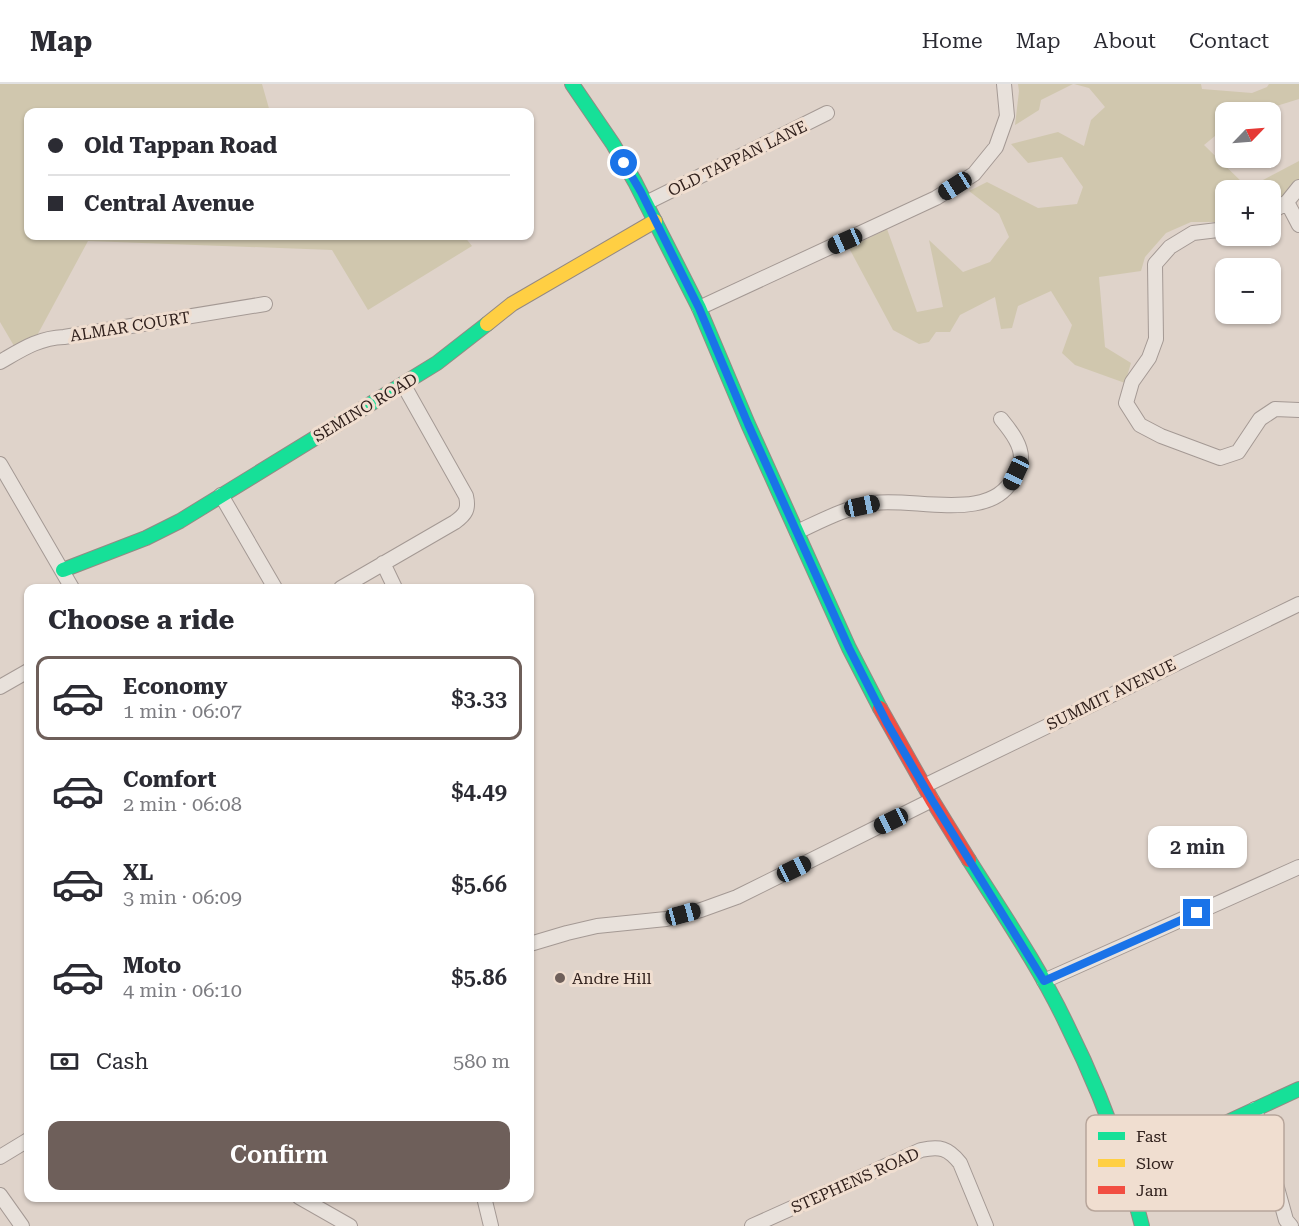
<!DOCTYPE html>
<html lang="en">
<head>
<meta charset="utf-8">
<style>
	body { margin:0; font-family:"Roboto Serif",serif; background:#f7f7f7; color:#2b2b33; height:100vh; display:flex; flex-direction:column; font-size:22px; white-space:nowrap }
	* { box-sizing:border-box; margin:0 }
	p { font-size:20px; color:#7c7c81 }
	.icon { flex:none; width:33px; height:33px; fill:none; stroke:currentColor; stroke-width:2; stroke-linecap:round; stroke-linejoin:round }
	.map { position:relative; flex:1; overflow:hidden }
	.details { position:absolute; left:24px; top:500px; width:510px; height:618px; display:flex; flex-direction:column; background:#fff; border-radius:12px; box-shadow:0 2px 4px #0004 }
	.details>* { flex:none }
	.hud { position:absolute; left:24px; top:24px; width:510px; height:132px; border-radius:12px; box-shadow:0 2px 4px #0004; display:grid; align-content:center; height:132px; padding:0 24px; background:#fff }
	.needle { width:39px; rotate:65deg }
	.buttons { position:absolute; left:1215px; top:18px; display:grid; gap:12px }
	.buttons a { display:grid; place-items:center; width:66px; height:66px; border-radius:12px; background:#fff; box-shadow:0 2px 4px #0004; font-size:30px }
	.end { position:absolute; width:27px; height:27px; margin:-14px; border:8px solid #1a73e8; background:#fff; box-shadow:0 0 0 3px #fff }
	.from { border-radius:50% }
	.bubble { position:absolute; height:42px; border-radius:12px; background:#fff; box-shadow:0 2px 4px #0004; font-size:20px; font-weight:600; line-height:42px; text-align:center }
	.car { position:absolute; width:18px; height:36px; margin:-18px -9px; border-radius:8px; box-shadow:0 0 4px 2px #0007; background:linear-gradient(#222 24%,#8ab4d8 0 40%,#222 0 76%,#8ab4d8 0 86%,#222 0) }
	.hud b { display:flex; align-items:center; gap:21px; height:57px; font-size:22px }
	.hud b+b { border-top:2px solid #e1e1e2 }
	.hud i { width:15px; height:15px; background:#2b2b33 }
	ul { padding:0; list-style:none }
	li { display:flex; align-items:center; gap:18px; height:84px; margin:0 12px 9px; padding:0 12px; border:3px solid transparent; border-radius:12px }
	li div { flex:1 }
	li b { display:block; font-size:22px }
	li em { font-style:normal; font-weight:600 }
	li.on { border-color:#6e5f5a }
	li>.icon { width:54px; height:54px; stroke-width:1.5 }
	h2 { padding:0 24px; font-size:27px; line-height:72px }
	.pay { display:flex; align-items:center; gap:15px; height:66px; padding:0 24px; font-size:22px }
	.pay p { margin-inline-start:auto }
	.primary-button { display:flex; gap:12px; margin-top:auto; padding:12px 24px }
	.primary-button a { flex:1; height:69px; border-radius:12px; background:#6e5f5a; color:#fff; font-size:24px; font-weight:600; line-height:69px; text-align:center }
	header { display:flex; align-items:center; gap:36px; box-sizing:border-box; height:84px; padding:0 30px; background:#fff; border-bottom:2px solid #e1e1e2 }
	header strong { font-size:28px }
	nav { display:flex; gap:33px; margin-inline-start:auto; font-size:21px }
	.map>svg:first-child { display:block }
	.green { fill:#d0c7ae }
	.lines { fill:none; stroke-linecap:round; stroke-linejoin:round }
	.street-casing { stroke:#a49994; stroke-width:16 }
	.fast-casing { stroke:#948983; stroke-width:16 }
	.slow-casing { stroke:#948983; stroke-width:16 }
	.jam-casing { stroke:#948983; stroke-width:16 }
	.street { stroke:#e8e1db; stroke-width:14 }
	.fast { stroke:#16e098; stroke-width:14 }
	.slow { stroke:#ffcf43; stroke-width:14 }
	.jam { stroke:#f24e42; stroke-width:14 }
	.route { stroke:#1a73e8; stroke-width:8 }
	.poi-dot { fill:#6e5f5a; stroke:#f0ded0; stroke-width:2 }
	.labels { text-anchor:middle; stroke-width:6; stroke-linejoin:round; paint-order:stroke }
	.street-label { font-size:16px; fill:#31211d; stroke:#f0ded0 }
	.poi-label { font-size:16px; fill:#31211d; stroke:#f0ded0; text-anchor:start }
	.key { fill:#f0ded0; stroke:#b7a59a; stroke-width:1.5 }
	.key-label { font-size:16px; fill:#31211d }
</style>
</head>
<body>
<header>
<strong>Map</strong>
<nav><a>Home</a><a>Map</a><a>About</a><a>Contact</a></nav>
</header>
<div class="map">
<svg width="1299" height="1142" viewBox="0 0 1299 1142">
	<rect width="100%" height="100%" fill="#dfd3ca"/>
	<path class="green" d="M0,0h262l8,28h-242v124h436l8,10 -104,64 -36,-60 -244,-9 -55,102 -16,8 -17,-29z
		M1018,0h55l-32,16 -2,10 -24,15 4,-34z
		M1074,0h127l1,5 50,4 15,-6 2,-3h30v15l-35,11 -19,2h-19l-1,3 -8,1 -2,20 -11,9 44,43 51,-27v21l-17,16 -11,6 -1,-14h-44l-1,32h-34l-25,11 -21,24 -4,14 -42,6 6,70 26,16 -6,20 -50,-18 -13,-12 10,-28 -21,-34 -33,15 -6,22 -11,1 -6,-32 -35,18 -10,17h-14l-7,10 -10,2 -26,-14 -44,-82 38,-19 30,83 26,-5 -14,-67 34,32 27,-10 19,-25 -10,-23 -30,-23 18,-9 51,26 39,-4 6,-17 -21,-30 -34,6 -17,-19 47,-12 26,14 7,-26 14,-13 -16,-19z"/>
	<g class="lines">
		<g class="street-casing">
			<path id="street" d="M1287,118l12,23
				M646,119l181,-90
				M1270,129l17,-11 12,-15
				M1226,145l-33,4 -23,14 -15,17 1,75 -7,19 -17,24 -6,21 14,22 21,11 59,22 18,-6 22,-33 15,-10 24,1
				M699,224l237,-110 38,-24 22,-27 11,-31 -3,-32
				M0,278c21,-12 38,-24 64,-25l201,-33
				M0,380l72,124
				M221,411l54,93
				M797,448c26,-12 48,-24 77,-29 40,-6 119,21 140,-27 2,-4 5,-8 6,-12 5,-16 -10,-34 -19,-45
				M383,479l12,25
				M341,504l114,-66c11,-8 14,-13 11,-26l-63,-112
				M0,603l28,-16
				M924,702l375,-182
				M530,860l37,-11 30,-7 69,-7 35,-9 36,-13 195,-97
				M1044,897l255,-114
				M1255,1025l31,111 5,6
				M0,1073l28,-17
				M0,1111l22,31
				M299,1113l51,29
				M484,1113l7,29
				M752,1142l169,-76c19,-4 27,-2 39,13l26,63"/>
		</g>
		<g class="fast-casing">
			<path id="fast" d="M572,0l41,60 22,38 64,126 49,116 101,224 31,60
				M63,486l83,-32 34,-17 257,-158 50,-39
				M969,776c34,54 71,108 98,165 23,46 43,95 59,144 6,19 11,38 16,57
				M1126,1085l173,-80"/>
		</g>
		<g class="slow-casing">
			<path id="slow" d="M487,240l25,-20 143,-83"/>
		</g>
		<g class="jam-casing">
			<path id="jam" d="M880,624l52,92 37,60"/>
		</g>
		<use href="#street" class="street"/>
		<use href="#fast" class="fast"/>
		<use href="#slow" class="slow"/>
		<use href="#jam" class="jam"/>
	</g>
	<g class="lines">
		<path class="route" d="M624,79l17,29 58,116 49,116 101,224 38,75 45,77 112,181 153,-68"/>
	</g>
	<circle class="poi-dot" cx="560" cy="894" r="6"/>
	<g class="labels">
		<g class="street-label">
			<text transform="translate(737 74) rotate(-26)" y="6">OLD TAPPAN LANE</text>
			<text transform="translate(130 242) rotate(-9)" y="6">ALMAR COURT</text>
			<text transform="translate(365 323) rotate(-31)" y="6">SEMINO ROAD</text>
			<text transform="translate(1111 610) rotate(-26)" y="6">SUMMIT AVENUE</text>
			<text transform="translate(855 1096) rotate(-24)" y="6">STEPHENS ROAD</text>
		</g>
		<g class="poi-label">
			<text x="572" y="900">Andre Hill</text>
		</g>
	</g>
	<rect x="1086" y="1031" width="198" height="96" rx="9" class="key"/>
	<rect x="1098" y="1048" width="27" height="8" fill="#16e098"/>
	<rect x="1098" y="1075" width="27" height="8" fill="#ffcf43"/>
	<rect x="1098" y="1102" width="27" height="8" fill="#f24e42"/>
	<g class="key-label">
		<text x="1136" y="1058">Fast</text>
		<text x="1136" y="1085">Slow</text>
		<text x="1136" y="1112">Jam</text>
	</g>
</svg>
<div class="buttons">
<a><svg class="needle" viewBox="-14 -14 28 28"><path d="M0-13l5 13h-10z" fill="#e53935"/><path d="M0 13l5-13h-10z" fill="#7c7c81"/></svg></a>
<a>+</a>
<a>−</a>
</div>
<i class="end from" style="left:624px;top:79px"></i>
<i class="end" style="left:1197px;top:829px"></i>
<div class="bubble" style="left:1148px;top:742px;width:99px">2 min</div>
<i class="car" style="left:955px;top:102px;rotate:238deg"></i>
<i class="car" style="left:845px;top:157px;rotate:246deg"></i>
<i class="car" style="left:1016px;top:389px;rotate:205deg"></i>
<i class="car" style="left:862px;top:422px;rotate:78deg"></i>
<i class="car" style="left:891px;top:737px;rotate:244deg"></i>
<i class="car" style="left:794px;top:785px;rotate:64deg"></i>
<i class="car" style="left:683px;top:830px;rotate:75deg"></i>
<div class="hud">
<b><i class="from"></i>Old Tappan Road</b>
<b><i></i>Central Avenue</b>
</div>
<section class="details">
<h2>Choose a ride</h2>
<ul>
<li class="on"><svg class="icon" aria-label="car" viewBox="0 0 24 24"><path d="M5 17H2v-5l4-1 3-4h7l3 4 3 1v5h-3M9 17h6M6 11h13"/><circle cx="7" cy="17" r="2"/><circle cx="17" cy="17" r="2"/></svg><div><b>Economy</b><p>1 min · 06:07</p></div><em>$3.33</em></li>
<li><svg class="icon" aria-label="car" viewBox="0 0 24 24"><path d="M5 17H2v-5l4-1 3-4h7l3 4 3 1v5h-3M9 17h6M6 11h13"/><circle cx="7" cy="17" r="2"/><circle cx="17" cy="17" r="2"/></svg><div><b>Comfort</b><p>2 min · 06:08</p></div><em>$4.49</em></li>
<li><svg class="icon" aria-label="car" viewBox="0 0 24 24"><path d="M5 17H2v-5l4-1 3-4h7l3 4 3 1v5h-3M9 17h6M6 11h13"/><circle cx="7" cy="17" r="2"/><circle cx="17" cy="17" r="2"/></svg><div><b>XL</b><p>3 min · 06:09</p></div><em>$5.66</em></li>
<li><svg class="icon" aria-label="car" viewBox="0 0 24 24"><path d="M5 17H2v-5l4-1 3-4h7l3 4 3 1v5h-3M9 17h6M6 11h13"/><circle cx="7" cy="17" r="2"/><circle cx="17" cy="17" r="2"/></svg><div><b>Moto</b><p>4 min · 06:10</p></div><em>$5.86</em></li>
</ul>
<div class="pay"><svg class="icon" aria-label="cash" viewBox="0 0 24 24"><path d="M3 7h18v10H3z"/><circle cx="12" cy="12" r="2"/></svg>Cash<p>580 m</p></div>
<div class="primary-button"><a>Confirm</a></div>
</section>
</div>
</body>
</html>
